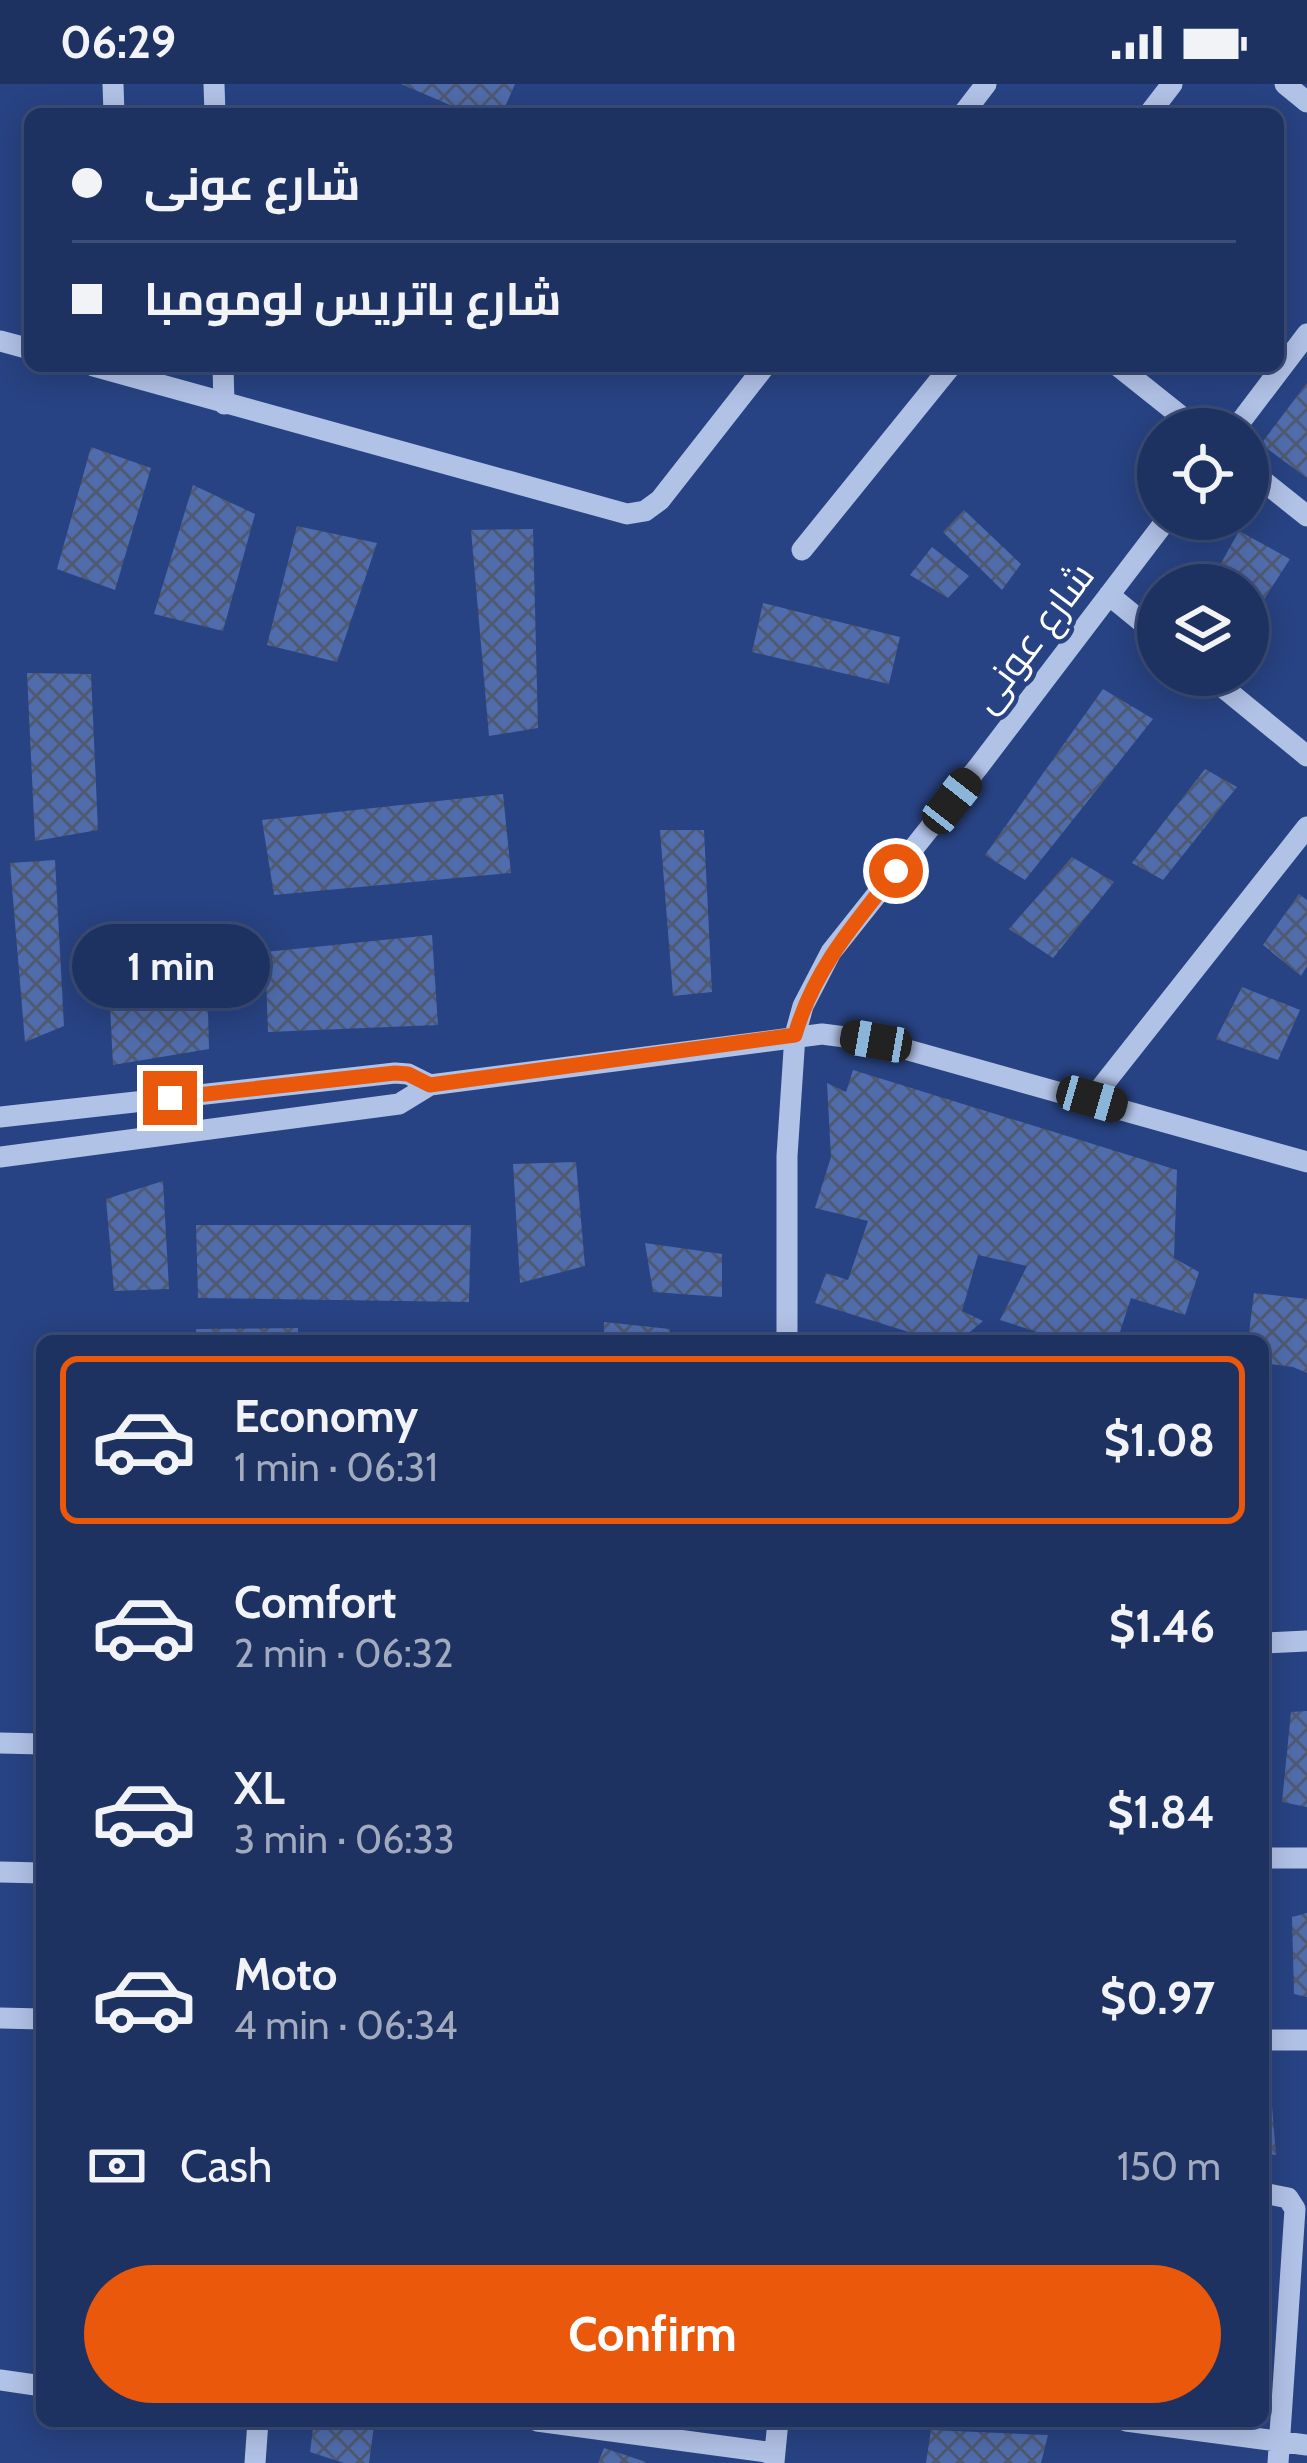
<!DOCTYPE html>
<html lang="en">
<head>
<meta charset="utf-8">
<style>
	body { margin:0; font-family:Cabin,Cairo,sans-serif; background:#2b3e6b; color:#f1f3f6; height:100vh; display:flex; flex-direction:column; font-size:45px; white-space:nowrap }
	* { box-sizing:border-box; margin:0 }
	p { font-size:39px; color:#a1aabe }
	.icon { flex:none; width:66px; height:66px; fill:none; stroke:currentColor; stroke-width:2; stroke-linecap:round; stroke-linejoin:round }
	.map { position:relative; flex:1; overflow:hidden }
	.side { position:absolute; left:36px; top:1251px; width:1233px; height:1092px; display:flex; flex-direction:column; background:#1e3262; border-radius:18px; box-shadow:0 6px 30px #0003,0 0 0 3px #3c4d77 }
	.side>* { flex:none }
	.top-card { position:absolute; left:24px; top:24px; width:1260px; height:264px; border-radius:18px; box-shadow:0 6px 30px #0003,0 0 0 3px #3c4d77; display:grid; align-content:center; height:264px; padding:0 48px; background:#1e3262 }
	.buttons { position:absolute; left:1137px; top:324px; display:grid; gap:24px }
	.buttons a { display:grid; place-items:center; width:132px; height:132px; border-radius:50%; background:#1e3262; box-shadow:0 6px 30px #0003,0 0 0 3px #3c4d77; font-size:60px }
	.end { position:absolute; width:54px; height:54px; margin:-27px; border:15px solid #ea580c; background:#fff; box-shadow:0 0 0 6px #fff }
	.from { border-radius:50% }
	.bubble { position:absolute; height:84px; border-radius:42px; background:#1e3262; box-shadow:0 6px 30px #0003,0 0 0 3px #3c4d77; font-size:39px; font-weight:800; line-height:84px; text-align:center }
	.car { position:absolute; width:36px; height:72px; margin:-36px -18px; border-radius:15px; box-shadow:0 0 9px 3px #0007; background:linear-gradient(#222 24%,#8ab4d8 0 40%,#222 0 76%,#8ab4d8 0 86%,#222 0) }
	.top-card b { display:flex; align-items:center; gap:42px; height:114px; font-size:45px }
	.top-card b+b { border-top:3px solid #3c4d77 }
	.top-card i { width:30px; height:30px; background:#f1f3f6 }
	ul { padding:21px 0 0; list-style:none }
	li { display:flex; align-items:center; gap:36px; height:168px; margin:0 24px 18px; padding:0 24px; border:6px solid transparent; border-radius:18px }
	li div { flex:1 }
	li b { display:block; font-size:45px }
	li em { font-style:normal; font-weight:800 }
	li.current { border-color:#ea580c }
	li>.icon { width:108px; height:108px; stroke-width:1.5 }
	.pay { display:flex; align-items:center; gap:30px; height:132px; padding:0 48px; font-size:45px }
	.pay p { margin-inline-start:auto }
	.action { display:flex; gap:24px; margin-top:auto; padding:24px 48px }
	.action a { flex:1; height:138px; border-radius:72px; background:#ea580c; color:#fff; font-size:48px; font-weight:800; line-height:138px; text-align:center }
	.status { display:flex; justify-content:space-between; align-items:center; height:84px; padding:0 60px; background:#1e3262; direction:ltr }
	.status svg { height:33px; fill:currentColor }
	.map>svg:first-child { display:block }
	.building { fill:url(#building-cross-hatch) }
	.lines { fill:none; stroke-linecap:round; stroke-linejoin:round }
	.minor { stroke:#b1c2e7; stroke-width:21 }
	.route { stroke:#ea580c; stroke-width:15 }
	.labels { text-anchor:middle; stroke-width:9; stroke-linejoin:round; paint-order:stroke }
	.street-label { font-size:39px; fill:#fff; stroke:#284383 }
</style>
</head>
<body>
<div class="status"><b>06:29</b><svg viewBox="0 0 49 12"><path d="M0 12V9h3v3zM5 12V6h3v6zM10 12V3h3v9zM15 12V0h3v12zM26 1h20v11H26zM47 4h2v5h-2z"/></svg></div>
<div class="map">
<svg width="1307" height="2379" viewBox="0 0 1307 2379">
	<defs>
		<pattern id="building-cross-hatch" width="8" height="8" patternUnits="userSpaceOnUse" patternTransform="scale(3)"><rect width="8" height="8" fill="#506cab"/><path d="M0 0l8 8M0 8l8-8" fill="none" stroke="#4e5972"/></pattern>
	</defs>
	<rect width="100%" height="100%" fill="#284383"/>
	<path class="building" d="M401,0h114l-13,30h-31z
		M1307,299v95l-46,-34z
		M91,363l60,21 -36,122 -58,-21z
		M193,401l62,29 -32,117 -69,-17z
		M964,426l57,54 -19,26 -59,-58z
		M297,442l80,17 -40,119 -70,-17z
		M533,445l5,199 -49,8 -18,-206z
		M1239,447l51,28 -27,42 -43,-36z
		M932,463l37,29 -21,22 -38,-23z
		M763,519l137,34 -11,47 -137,-32z
		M27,589l64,1 7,156 -63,11z
		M1103,605l50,30 -128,161 -40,-25z
		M1205,685l32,18 -74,93 -31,-17z
		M503,710l8,79 -237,22 -12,-75z
		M660,746h44l8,162 -39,4z
		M1072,773l42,25 -61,76 -44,-29z
		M55,776l9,166 -39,16 -15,-179z
		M1299,810l8,6v66l-6,10 -38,-31z
		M432,851l6,90 -170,7 -3,-80z
		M206,854l3,111 -96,16 -6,-119z
		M1242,903l58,23 -22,50 -62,-21z
		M853,986l324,100 -3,88 25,14 -14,43 -54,-17 -14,43h-62l1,-3 -56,-18 27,-54 -49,-11 -16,56 21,10 -24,20h-21l-123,-38 11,-30 22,7 20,-59 -53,-13 16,-51 -4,-74 19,9z
		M576,1078l9,104 -65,17 -7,-119z
		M163,1097l6,108 -55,2 -8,-92z
		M196,1141h275l-2,77 -271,-4z
		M645,1159l77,11v43l-69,-5z
		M1254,1209l53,6v74l-14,-6 -30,-4v-22h-15z
		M604,1238l66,7 -1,12h-65z
		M298,1244v13h-102v-12z
		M1307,1627v96l-25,-5 9,-90z
		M1307,1829v84l-13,-3 -2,-77z
		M1263,1996l7,2 6,73 -13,-1z
		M314,2337l60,4 -5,38h-25l-34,-11z
		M931,2346l117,5 -7,28h-115z
		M604,2364l42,14v1h-48z"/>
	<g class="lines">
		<path class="minor" d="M113,0l1,30
			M214,0l1,30
			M1285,0l22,18
			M963,30l23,-30
			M1149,30l23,-30
			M0,257l30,8
			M93,282l534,148 18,-3 15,-11 105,-134
			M223,282l1,38
			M1118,282l79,63
			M1235,345l72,-95
			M1248,385l59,47
			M802,466l149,-184
			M1109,511l49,40
			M1208,591l99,81
			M1092,1015l215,-272
			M0,1033l395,-44 13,1 22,11
			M0,1073l399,-53 31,-19 392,-51 54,7 431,121
			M787,1257v-185l8,-121 8,-29 28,-54 148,-186 188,-247
			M1263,1559l44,-2
			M0,1659l42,1
			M1263,1774h44
			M0,1788l42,1
			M0,1934l42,1
			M1263,1956h44
			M1263,2109l25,5 7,11 -17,254
			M0,2296l42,6
			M537,2337l237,32
			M1126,2337l181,24
			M774,2378l4,-41
			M255,2379l3,-42"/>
	</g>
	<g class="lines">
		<path class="route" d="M170,1014l225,-25 13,1 22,11 365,-50c19,-66 59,-111 101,-164"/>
	</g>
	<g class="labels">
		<g class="street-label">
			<text transform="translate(1032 553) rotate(-53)" y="14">شارع عونى</text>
		</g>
	</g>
</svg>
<div class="buttons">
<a><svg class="icon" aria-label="locate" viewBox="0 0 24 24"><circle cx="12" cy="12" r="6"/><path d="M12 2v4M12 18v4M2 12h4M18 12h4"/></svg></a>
<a><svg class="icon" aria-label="layers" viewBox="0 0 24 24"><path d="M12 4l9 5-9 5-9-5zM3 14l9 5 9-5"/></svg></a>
</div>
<i class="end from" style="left:896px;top:787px"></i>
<i class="end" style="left:170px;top:1014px"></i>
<div class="bubble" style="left:72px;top:840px;width:198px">1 min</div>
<i class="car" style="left:952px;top:717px;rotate:38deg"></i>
<i class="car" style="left:876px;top:957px;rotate:280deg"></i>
<i class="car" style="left:1092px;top:1015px;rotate:106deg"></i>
<div class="top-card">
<b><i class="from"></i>شارع عونى</b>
<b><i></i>شارع باتريس لومومبا</b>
</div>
<section class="side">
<ul>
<li class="current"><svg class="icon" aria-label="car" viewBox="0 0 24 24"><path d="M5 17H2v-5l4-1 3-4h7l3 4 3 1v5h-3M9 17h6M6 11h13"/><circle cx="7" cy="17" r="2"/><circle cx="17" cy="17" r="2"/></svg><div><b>Economy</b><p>1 min · 06:31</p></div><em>$1.08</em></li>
<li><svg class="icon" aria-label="car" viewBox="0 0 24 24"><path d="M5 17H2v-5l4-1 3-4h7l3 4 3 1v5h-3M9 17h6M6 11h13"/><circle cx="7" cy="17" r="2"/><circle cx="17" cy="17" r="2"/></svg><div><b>Comfort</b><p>2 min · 06:32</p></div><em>$1.46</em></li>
<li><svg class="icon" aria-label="car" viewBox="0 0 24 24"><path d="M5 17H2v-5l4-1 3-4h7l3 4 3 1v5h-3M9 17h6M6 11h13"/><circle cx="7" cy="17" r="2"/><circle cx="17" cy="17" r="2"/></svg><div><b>XL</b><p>3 min · 06:33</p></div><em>$1.84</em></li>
<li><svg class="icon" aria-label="car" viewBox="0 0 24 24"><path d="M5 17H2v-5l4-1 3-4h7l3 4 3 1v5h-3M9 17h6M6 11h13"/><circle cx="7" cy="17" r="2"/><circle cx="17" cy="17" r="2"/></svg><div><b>Moto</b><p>4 min · 06:34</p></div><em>$0.97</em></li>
</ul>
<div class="pay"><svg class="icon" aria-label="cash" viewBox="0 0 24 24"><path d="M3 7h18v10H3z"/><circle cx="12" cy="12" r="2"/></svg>Cash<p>150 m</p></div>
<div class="action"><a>Confirm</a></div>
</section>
</div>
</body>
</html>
